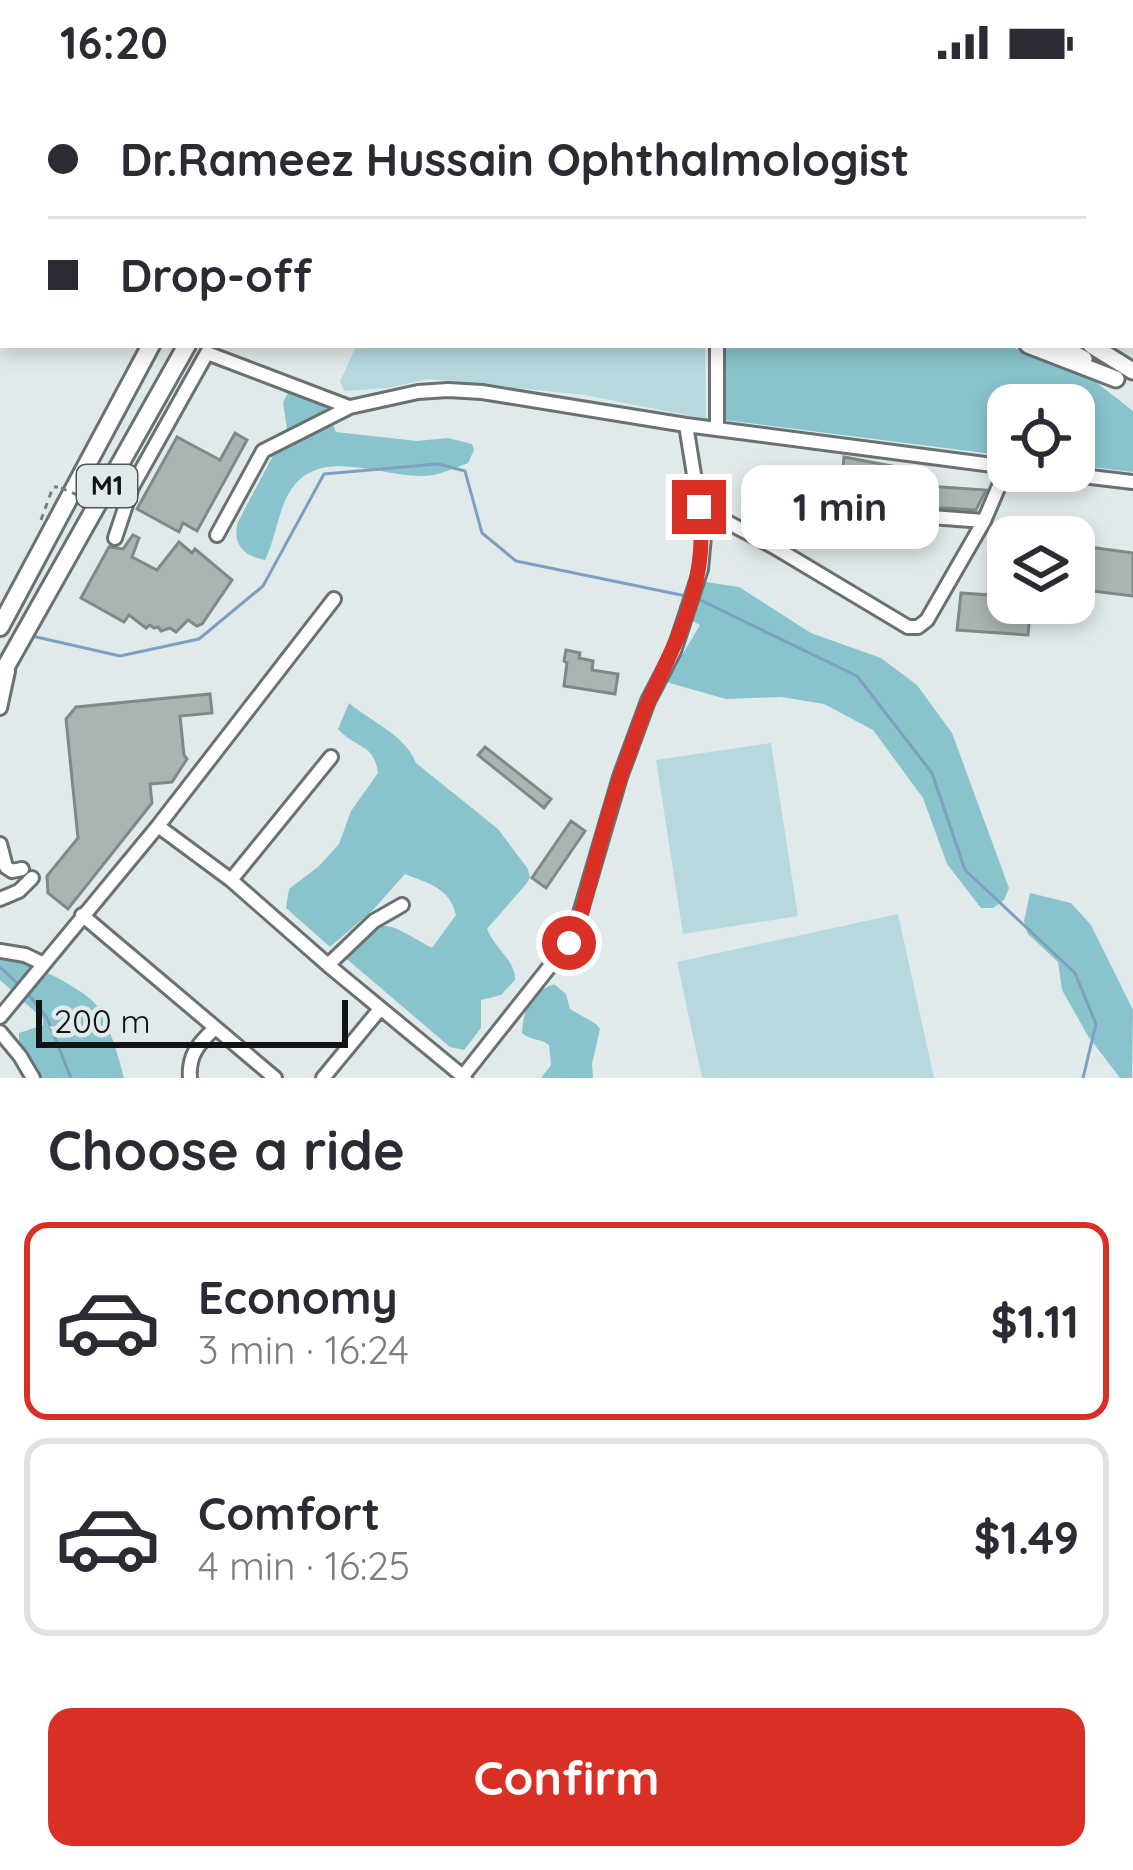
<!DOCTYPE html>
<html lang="en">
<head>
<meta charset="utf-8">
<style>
	body { margin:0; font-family:Quicksand,sans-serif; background:#f7f7f7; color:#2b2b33; height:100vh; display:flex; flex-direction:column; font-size:45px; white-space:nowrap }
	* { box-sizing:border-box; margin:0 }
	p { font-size:39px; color:#7c7c81 }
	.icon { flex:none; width:66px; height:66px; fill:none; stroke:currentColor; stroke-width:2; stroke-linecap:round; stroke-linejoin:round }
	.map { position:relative; height:994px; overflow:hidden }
	.side { display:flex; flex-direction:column; background:#fff; flex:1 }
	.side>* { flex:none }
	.guide { position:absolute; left:0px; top:0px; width:1134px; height:264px; box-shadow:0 6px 18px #0003; display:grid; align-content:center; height:264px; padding:0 48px; background:#fff }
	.fabs { position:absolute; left:987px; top:300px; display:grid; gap:24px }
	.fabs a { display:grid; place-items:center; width:108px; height:108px; border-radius:24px; background:#fff; box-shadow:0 6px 18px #0003; font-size:60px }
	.scale { position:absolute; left:36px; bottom:30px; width:312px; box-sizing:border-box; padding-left:12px; border:6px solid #111414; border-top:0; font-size:33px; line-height:42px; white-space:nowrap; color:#111414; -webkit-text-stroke:9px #e1eaeb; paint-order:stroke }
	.end { position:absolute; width:54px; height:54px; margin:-27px; border:15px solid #d93025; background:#fff; box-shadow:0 0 0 6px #fff }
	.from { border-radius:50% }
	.bubble { position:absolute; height:84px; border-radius:24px; background:#fff; box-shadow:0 6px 18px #0003; font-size:39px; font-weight:800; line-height:84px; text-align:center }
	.guide b { display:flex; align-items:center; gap:42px; height:114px; font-size:45px }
	.guide b+b { border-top:3px solid #e1e1e2 }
	.guide i { width:30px; height:30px; background:#2b2b33 }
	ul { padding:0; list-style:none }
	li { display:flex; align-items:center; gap:36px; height:198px; margin:0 24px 18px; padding:0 24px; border:6px solid #e1e1e2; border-radius:24px }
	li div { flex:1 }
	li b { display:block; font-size:45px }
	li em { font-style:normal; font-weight:800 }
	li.selected { border-color:#d93025 }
	li>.icon { width:108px; height:108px; stroke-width:1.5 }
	h2 { padding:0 48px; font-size:54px; line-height:144px }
	.cta { display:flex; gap:24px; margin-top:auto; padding:24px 48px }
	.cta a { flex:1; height:138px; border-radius:24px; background:#d93025; color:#fff; font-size:48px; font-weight:800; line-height:138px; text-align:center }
	.status { display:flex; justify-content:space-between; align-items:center; height:84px; padding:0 60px; background:#fff; direction:ltr }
	.status svg { height:33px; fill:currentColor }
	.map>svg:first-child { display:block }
	.green { fill:#b7d9de }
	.forest { fill:#89c4cc }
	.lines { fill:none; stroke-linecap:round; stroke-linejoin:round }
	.stream { stroke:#7da0c0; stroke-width:3 }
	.building { fill:#abb4b3; stroke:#808988; stroke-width:3 }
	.minor-casing { stroke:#697173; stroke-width:18 }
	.major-casing { stroke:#697173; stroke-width:21 }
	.highway-casing { stroke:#697173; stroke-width:22 }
	.path { stroke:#787e7e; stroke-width:3; stroke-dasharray:6 6; stroke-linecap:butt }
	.minor { stroke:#fff; stroke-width:12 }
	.major { stroke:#fff; stroke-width:15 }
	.highway { stroke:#fff; stroke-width:16 }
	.path-bridge { stroke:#787e7e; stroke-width:3; stroke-dasharray:6 6; stroke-linecap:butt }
	.route { stroke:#d93025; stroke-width:15 }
	.labels { text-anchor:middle; stroke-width:10; stroke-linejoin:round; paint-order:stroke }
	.shield { fill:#e1eaeb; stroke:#4f5454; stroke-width:3 }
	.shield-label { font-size:27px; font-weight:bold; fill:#111414 }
</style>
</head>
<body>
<div class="status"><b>16:20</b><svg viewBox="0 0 49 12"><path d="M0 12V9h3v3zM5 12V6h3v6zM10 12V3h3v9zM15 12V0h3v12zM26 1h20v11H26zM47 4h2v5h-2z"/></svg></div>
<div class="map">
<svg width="1133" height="994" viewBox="0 0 1133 994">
	<rect width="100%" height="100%" fill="#e1eaeb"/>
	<path class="green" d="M357,261h348l1,74 -121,-24 -157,-16 -40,9 -44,3 -4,-10z
		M771,659l27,173 -115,18 -27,-174z
		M898,830l36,164h-232l-25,-116z"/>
	<path class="forest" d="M726,261h281l85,34 41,32v61l-59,-7v-60h-66v51l-284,-36z
		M289,306c33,7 35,10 47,42l81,9 31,-3 24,6 2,6 -6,13c-14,5 -30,13 -45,13 -42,1 -104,-30 -132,14 -13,19 -15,48 -26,70 -22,-4 -33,-16 -27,-38l49,-93 -4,-26z
		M699,497l40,6 72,46 70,25 36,27 35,48 57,155 -5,12 -11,8h-12l-34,-44 -24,-66 -50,-68 -49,-26 -43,-7 -55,2 -60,-17 34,-57 -11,-6z
		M349,619c23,19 56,32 67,60l82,66 30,40 2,8 -3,6 -40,46c8,20 29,32 28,51l-14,15 -20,5v28l-17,22 -14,-3 -108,-92c44,-40 39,-35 90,-7l24,-33c-7,-28 -27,-31 -51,-41l-32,36 -43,37 -44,-39 3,-19 30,-23 20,-22 12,-33 27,-38c-4,-30 -22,-24 -40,-44z
		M1030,809l41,10 20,22 42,85 -1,68h-12l-32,-42 -26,-46 -4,-28 -30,-28 -4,-13z
		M0,868c24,9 84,35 98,55 10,14 22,54 26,71h-85l-20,-37v-8l24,-8v-6l-43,-39z
		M554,900l12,10 4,15 26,15 4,5 -8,35 1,14h-52l10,-13 -2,-20c-9,-7 -18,-4 -27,-12 2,-26 7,-39 32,-49z"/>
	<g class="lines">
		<path class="stream" d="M696,514l161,78 75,97 33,97 110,103 21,51 -13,54
			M32,552l88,20 79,-17 64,-53 61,-112 114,-10 27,7 17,62 34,28 170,35
			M0,883l18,17
			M25,906l22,28 24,60"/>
	</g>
	<path class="building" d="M235,349l12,7 -50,91 -14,-8 -4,9 -42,-23 40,-72 43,23z
		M844,373l69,13 -1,15 74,5 -10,20 -48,-3 -7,8h-11v14l-72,-5z
		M133,451l6,3 -7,19 25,13 22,-28 13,11 3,-4 37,31 -30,44 -5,2 -9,-6 -12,12 -6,-4 -9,3 -3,-4 -4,1 -4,-3 -4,3 -17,-13 -5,7 -43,-24 28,-51 14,2z
		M1089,463l44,6v43l-49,-6z
		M961,509l44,3v7h26l-3,32 -71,-5z
		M566,566l14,3 -1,5 14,3 -1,9 26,4 -3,20 -51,-8 3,-23 -3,-2z
		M210,610l2,19 -32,3 4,39 3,4 -15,23 -22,2 2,19 -84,106 -20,-16 -1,-17 31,-38 -12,-119 10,-12z
		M485,663l66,52 -7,9 -66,-53z
		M571,737l14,10 -39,57 -14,-10z"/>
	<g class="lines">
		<g class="minor-casing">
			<path id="minor" d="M74,0l4,3
				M816,3l2,-3
				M837,3l2,-3
				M1131,180l2,-3
				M0,193l3,1
				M1131,230l2,2
				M717,261v84
				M1040,387l93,11
				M699,423l77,41 132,79h10l9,-7 57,-99 23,-54
				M931,433l53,4
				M217,451l46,-84 87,-44 68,-15 30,-2 34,2 204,33 322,42
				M115,454l17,-51 75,-134 142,54
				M0,624l8,-37
				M158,742l73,54 97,85 137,113
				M0,760l6,23 6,4 10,-2
				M231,796l100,-123
				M0,815l19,-8 13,-13
				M82,831l193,163
				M0,867l25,4 19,9
				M328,881l46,-44 28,-16
				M0,933l158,-191 176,-227
				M0,948l20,24 13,22
				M463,992l110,-139 47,-160 28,-76 26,-50 27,-82 3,-32 -18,-112
				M190,994c-2,-23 9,-35 25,-50
				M323,994l57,-69"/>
		</g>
		<g class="major-casing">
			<path id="major" d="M381,0l6,3
				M442,0l7,3
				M1028,261l88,34
				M1059,261l25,14
				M1091,261l42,26"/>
		</g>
		<g class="highway-casing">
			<path id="highway" d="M225,0l1,3
				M537,0l1,3
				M291,3l1,-3
				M327,3l2,-3
				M0,543l151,-282
				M0,593l187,-332"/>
		</g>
		<path class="path" d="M41,436l12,-33h5"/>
		<use href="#minor" class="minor"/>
		<use href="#major" class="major"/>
		<use href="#highway" class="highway"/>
		<path class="path-bridge" d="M61,404l47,20"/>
	</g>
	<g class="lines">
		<path class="route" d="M569,859l8,-14c15,-53 27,-108 46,-160 9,-23 16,-47 26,-69 29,-64 61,-120 50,-193"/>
	</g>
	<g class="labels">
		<rect class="shield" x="77" y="381" width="60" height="42" rx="9"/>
		<g class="shield-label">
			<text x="107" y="411">M1</text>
		</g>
	</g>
</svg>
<div class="fabs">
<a><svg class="icon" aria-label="locate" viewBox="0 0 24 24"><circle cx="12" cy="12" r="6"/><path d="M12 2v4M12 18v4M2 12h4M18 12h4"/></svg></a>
<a><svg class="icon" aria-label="layers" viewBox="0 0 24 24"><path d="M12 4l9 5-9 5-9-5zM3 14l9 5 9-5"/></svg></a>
</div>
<div class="scale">200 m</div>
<i class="end from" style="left:569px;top:859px"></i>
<i class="end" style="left:699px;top:423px"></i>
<div class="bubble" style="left:741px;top:381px;width:198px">1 min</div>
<div class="guide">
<b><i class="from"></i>Dr.Rameez Hussain Ophthalmologist</b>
<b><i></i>Drop-off</b>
</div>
</div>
<section class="side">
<h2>Choose a ride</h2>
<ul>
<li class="selected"><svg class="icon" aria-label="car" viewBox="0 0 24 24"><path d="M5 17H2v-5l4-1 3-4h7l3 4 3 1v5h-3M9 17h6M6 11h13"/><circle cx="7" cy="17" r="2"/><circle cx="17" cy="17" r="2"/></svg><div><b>Economy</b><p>3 min · 16:24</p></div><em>$1.11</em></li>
<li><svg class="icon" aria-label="car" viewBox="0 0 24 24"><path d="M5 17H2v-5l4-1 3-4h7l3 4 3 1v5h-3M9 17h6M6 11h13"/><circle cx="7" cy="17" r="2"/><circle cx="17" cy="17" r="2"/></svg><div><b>Comfort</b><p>4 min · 16:25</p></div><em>$1.49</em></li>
</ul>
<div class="cta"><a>Confirm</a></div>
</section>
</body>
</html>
